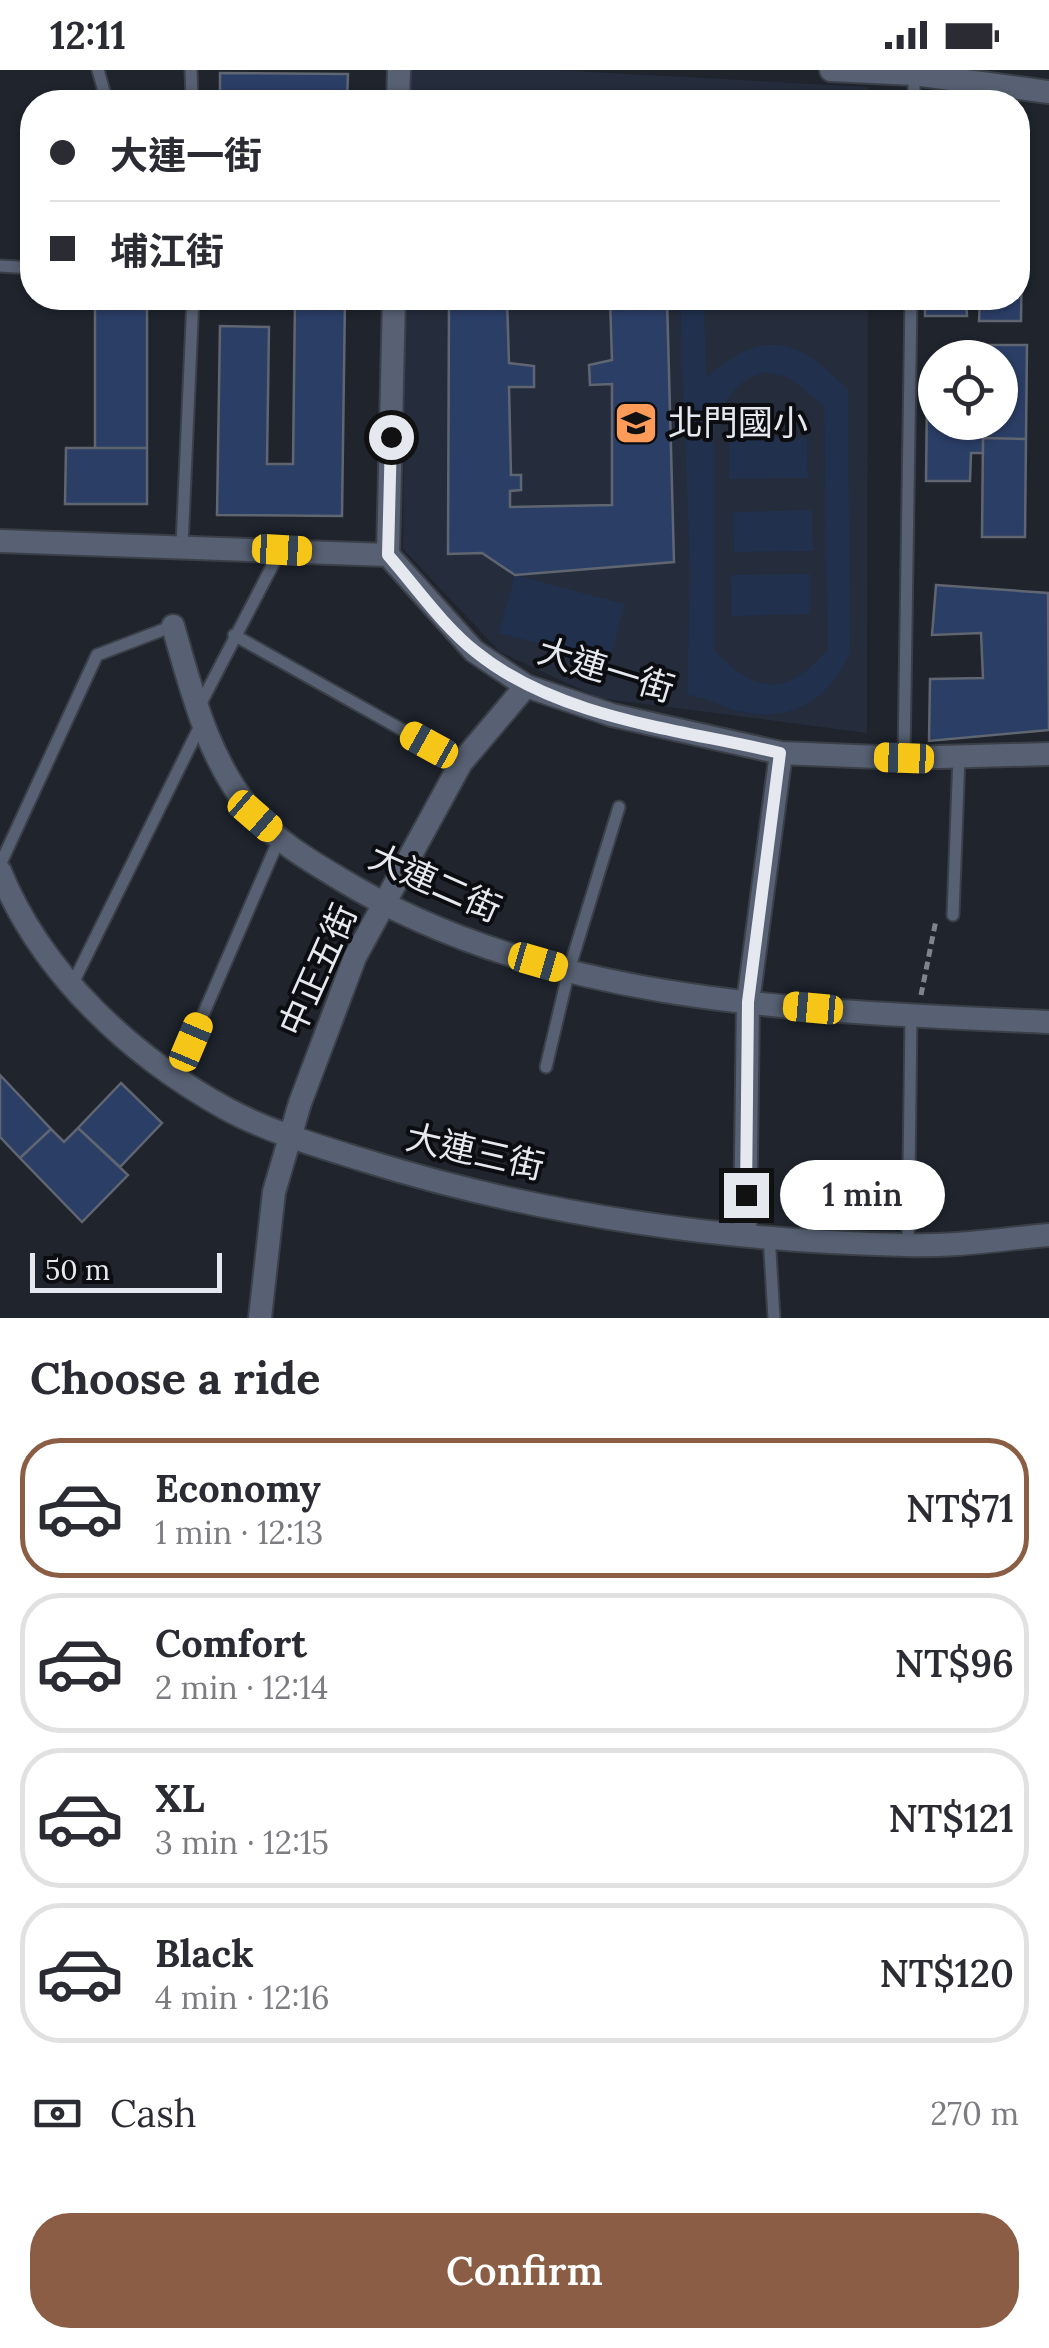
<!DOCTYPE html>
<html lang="en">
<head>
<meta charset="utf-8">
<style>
	body { margin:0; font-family:Lora,"Noto Sans TC",serif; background:#f7f7f7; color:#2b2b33; height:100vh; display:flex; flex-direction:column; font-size:38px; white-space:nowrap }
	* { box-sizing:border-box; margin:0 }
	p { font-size:32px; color:#7c7c81 }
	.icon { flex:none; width:55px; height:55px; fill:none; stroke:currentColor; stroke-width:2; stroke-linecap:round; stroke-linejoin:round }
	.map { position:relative; height:1248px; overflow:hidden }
	.sheet { display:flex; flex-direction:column; background:#fff; flex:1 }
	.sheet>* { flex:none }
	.hud { position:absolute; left:20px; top:20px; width:1010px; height:220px; border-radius:40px; box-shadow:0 2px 8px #0004; display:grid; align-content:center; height:220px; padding:0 30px; background:#fff }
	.fabs { position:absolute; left:918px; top:270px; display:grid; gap:20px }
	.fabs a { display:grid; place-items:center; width:100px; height:100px; border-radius:50%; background:#fff; box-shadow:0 2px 8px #0004; font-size:50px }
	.scale { position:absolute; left:30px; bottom:25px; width:192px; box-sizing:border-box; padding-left:10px; border:5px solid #e5e9ef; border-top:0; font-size:28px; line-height:35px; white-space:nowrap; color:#e5e9ef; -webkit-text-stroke:8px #0b0d11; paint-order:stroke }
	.end { position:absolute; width:45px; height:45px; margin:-22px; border:12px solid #e5e9ef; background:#111; box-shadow:0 0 0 5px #111 }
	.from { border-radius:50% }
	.bubble { position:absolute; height:70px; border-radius:35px; background:#fff; box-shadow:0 2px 8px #0004; font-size:32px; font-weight:600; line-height:70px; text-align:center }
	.car { position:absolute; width:30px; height:60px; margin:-30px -15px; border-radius:12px; box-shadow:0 0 8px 2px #0007; background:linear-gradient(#f5c518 24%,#345 0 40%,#f5c518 0 76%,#345 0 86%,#f5c518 0) }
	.hud b { display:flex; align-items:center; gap:35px; height:95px; font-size:38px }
	.hud b+b { border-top:2px solid #e1e1e2 }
	.hud i { width:25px; height:25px; background:#2b2b33 }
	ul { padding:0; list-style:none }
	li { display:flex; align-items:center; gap:30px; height:140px; margin:0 20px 15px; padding:0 10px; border:5px solid #e1e1e2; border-radius:40px }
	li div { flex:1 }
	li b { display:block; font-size:38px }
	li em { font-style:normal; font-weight:600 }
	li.active { border-color:#8a5d44 }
	li>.icon { width:90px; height:90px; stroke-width:1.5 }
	h2 { padding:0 30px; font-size:45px; line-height:120px }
	.pay { display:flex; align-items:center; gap:25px; height:110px; padding:0 30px; font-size:38px }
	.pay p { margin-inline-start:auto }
	.button { display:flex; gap:20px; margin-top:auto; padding:20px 30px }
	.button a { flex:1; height:115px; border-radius:40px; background:#8a5d44; color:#fff; font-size:40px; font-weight:600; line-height:115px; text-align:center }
	.status { display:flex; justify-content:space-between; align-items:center; height:70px; padding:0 50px; background:#fff; direction:ltr }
	.status svg { height:28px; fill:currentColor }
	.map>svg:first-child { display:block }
	.built { fill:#252c3b }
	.green { fill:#21304d; fill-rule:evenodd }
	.building { fill:#2b3e66; stroke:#606671; stroke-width:2.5 }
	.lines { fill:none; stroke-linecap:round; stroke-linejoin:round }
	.service-casing { stroke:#3b4048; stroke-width:15 }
	.minor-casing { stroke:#3b4048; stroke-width:26 }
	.path { stroke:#7f848b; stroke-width:5; stroke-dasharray:8 5; stroke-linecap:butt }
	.service { stroke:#576173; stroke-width:11 }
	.minor { stroke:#576173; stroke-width:22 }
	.route { stroke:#e5e9ef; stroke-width:12 }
	.labels { text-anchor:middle; stroke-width:8; stroke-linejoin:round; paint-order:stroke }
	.poi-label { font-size:35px; fill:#e5e9ef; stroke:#0b0d11; text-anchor:start }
	.street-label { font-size:35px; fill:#e5e9ef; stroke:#0b0d11 }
</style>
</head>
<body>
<div class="status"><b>12:11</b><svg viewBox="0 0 49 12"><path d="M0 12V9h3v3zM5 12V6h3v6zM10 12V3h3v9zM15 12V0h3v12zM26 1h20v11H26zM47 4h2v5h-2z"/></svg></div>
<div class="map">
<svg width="1049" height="1248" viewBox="0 0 1049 1248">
	<rect width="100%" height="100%" fill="#1f242d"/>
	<path class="built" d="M407,0h148l313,17v15h-462z
		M405,228h463l-1,435 -268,-35 -99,-46 -97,-103z"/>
	<path class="green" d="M680,228h24l2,80c57,-50 90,-42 142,12l2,262c-20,47 -58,72 -112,59 -19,-5 -31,-14 -51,-16l3,-121zM767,302l22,6 35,27 4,244c-40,48 -73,46 -114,1v-222c11,-29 22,-49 53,-56z
		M807,367l1,41 -79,1v-40z
		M812,440l1,41 -79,1 -1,-40z
		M810,504v40l-78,2 -1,-41z
		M515,505l110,29 -16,58 -110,-29z"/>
	<path class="building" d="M220,3l128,1 -1,28h-127z
		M1018,111l5,1 -2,139h-42l1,-23h38z
		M121,228h26v150h-52v-146h26z
		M295,228h50l-3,218 -125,-1 3,-189 49,1 -2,137h26z
		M449,228h58l2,65 25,3v21h-25l2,88h10v15l-11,1v16l102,-2v-121l-22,1 -1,-20 23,-5 -2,-62h57l7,264 -159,13 -33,-22 -34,1z
		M925,228h41l1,18h-42z
		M984,275h43l-1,94 -43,-1v-16h17v-64h-16z
		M927,325h8v27h48v31h-12l-1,28h-44z
		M983,368l43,1 -1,98h-43z
		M66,378h81v56h-82z
		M936,515l112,8 1,137 -120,11 1,-62 53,-1 -2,-45 -49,2z
		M0,1005l51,54 -31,29 -20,-21z
		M121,1013l41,40 -42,44 -42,-39z
		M78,1058l50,47 -46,47 -62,-64 31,-29 13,13z"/>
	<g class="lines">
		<g class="service-casing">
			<path id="service" d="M98,0l9,32
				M191,0l1,32
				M914,32v-28
				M0,196l32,2
				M182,475l11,-247
				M234,565l227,128
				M200,635l81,-156
				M904,688l7,-460
				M0,795l97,-210 76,-29
				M953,845l6,-159
				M72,915l130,-263
				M546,997l23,-97 50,-163
				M176,1007l104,-240
				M769,1165l5,83
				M908,1176l3,-230"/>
		</g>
		<g class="minor-casing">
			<path id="minor" d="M831,0l83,4 135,18
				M398,32l1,-32
				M394,228l-6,257 86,96 52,35 86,29 169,38 123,5 145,-4
				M0,471l388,14
				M173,556c19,66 35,134 80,187 22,27 54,46 84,64 209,129 473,134 712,145
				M0,801c41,102 131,185 225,237 42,23 90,37 135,51 175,55 362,82 545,86 48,2 97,-6 144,-10
				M745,1163l3,-231 33,-249
				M260,1248l14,-126 26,-89 55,-146 106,-194 65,-77"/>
		</g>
		<path class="path" d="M921,925l15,-75"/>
		<use href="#service" class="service"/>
		<use href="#minor" class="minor"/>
	</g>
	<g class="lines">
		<path class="route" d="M391,367l-3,118c28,32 55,71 88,97 83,67 204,77 304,101l-32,249 -2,193"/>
	</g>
	<defs>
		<g id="school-square" transform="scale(2.25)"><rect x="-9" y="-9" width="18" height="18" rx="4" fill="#fe9b58" stroke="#0b0d11"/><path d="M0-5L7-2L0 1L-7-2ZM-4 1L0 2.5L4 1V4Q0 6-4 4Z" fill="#111"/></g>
	</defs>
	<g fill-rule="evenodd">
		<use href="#school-square" x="636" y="353"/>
	</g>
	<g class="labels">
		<g class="poi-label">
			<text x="668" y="365">北門國小</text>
		</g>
		<g class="street-label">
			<text transform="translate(606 600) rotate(17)" y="12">大連一街</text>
			<text transform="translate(435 813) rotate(24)" y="12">大連二街</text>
			<text transform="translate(318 900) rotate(-66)" y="12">中正五街</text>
			<text transform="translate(475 1082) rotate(13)" y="12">大連三街</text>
		</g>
	</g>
</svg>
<div class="fabs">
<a><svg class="icon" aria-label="locate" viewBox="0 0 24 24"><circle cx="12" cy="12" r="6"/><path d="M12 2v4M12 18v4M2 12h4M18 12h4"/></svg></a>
</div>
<div class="scale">50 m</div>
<i class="end from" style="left:391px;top:367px"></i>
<i class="end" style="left:746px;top:1125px"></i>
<div class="bubble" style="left:780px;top:1090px;width:165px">1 min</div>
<i class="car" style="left:282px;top:480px;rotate:93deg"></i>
<i class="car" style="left:429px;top:675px;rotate:299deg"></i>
<i class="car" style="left:904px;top:688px;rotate:272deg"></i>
<i class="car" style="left:255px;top:746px;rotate:131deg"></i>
<i class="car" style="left:538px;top:892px;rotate:106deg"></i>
<i class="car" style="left:813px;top:938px;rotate:275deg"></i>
<i class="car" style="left:191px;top:972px;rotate:23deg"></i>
<div class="hud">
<b><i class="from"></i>大連一街</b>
<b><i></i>埔江街</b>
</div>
</div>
<section class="sheet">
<h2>Choose a ride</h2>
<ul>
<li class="active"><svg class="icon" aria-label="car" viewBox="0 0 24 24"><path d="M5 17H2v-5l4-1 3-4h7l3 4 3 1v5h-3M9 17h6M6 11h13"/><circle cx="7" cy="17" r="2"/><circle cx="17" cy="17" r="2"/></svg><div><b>Economy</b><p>1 min · 12:13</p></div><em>NT$71</em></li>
<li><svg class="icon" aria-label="car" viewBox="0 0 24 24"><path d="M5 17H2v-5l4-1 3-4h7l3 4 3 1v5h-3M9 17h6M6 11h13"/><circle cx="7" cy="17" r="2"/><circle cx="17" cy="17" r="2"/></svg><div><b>Comfort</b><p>2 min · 12:14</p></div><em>NT$96</em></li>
<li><svg class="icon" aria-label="car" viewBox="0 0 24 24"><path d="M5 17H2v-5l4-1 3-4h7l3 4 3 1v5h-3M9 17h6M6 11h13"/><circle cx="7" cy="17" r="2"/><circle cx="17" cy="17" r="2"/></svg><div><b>XL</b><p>3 min · 12:15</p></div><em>NT$121</em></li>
<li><svg class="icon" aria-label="car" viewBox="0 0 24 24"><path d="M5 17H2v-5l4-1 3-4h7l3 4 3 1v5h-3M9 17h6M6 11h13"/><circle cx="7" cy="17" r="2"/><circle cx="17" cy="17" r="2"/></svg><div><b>Black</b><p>4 min · 12:16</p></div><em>NT$120</em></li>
</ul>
<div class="pay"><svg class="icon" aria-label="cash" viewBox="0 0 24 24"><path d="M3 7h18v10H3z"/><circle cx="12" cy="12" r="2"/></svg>Cash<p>270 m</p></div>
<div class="button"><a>Confirm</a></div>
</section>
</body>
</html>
